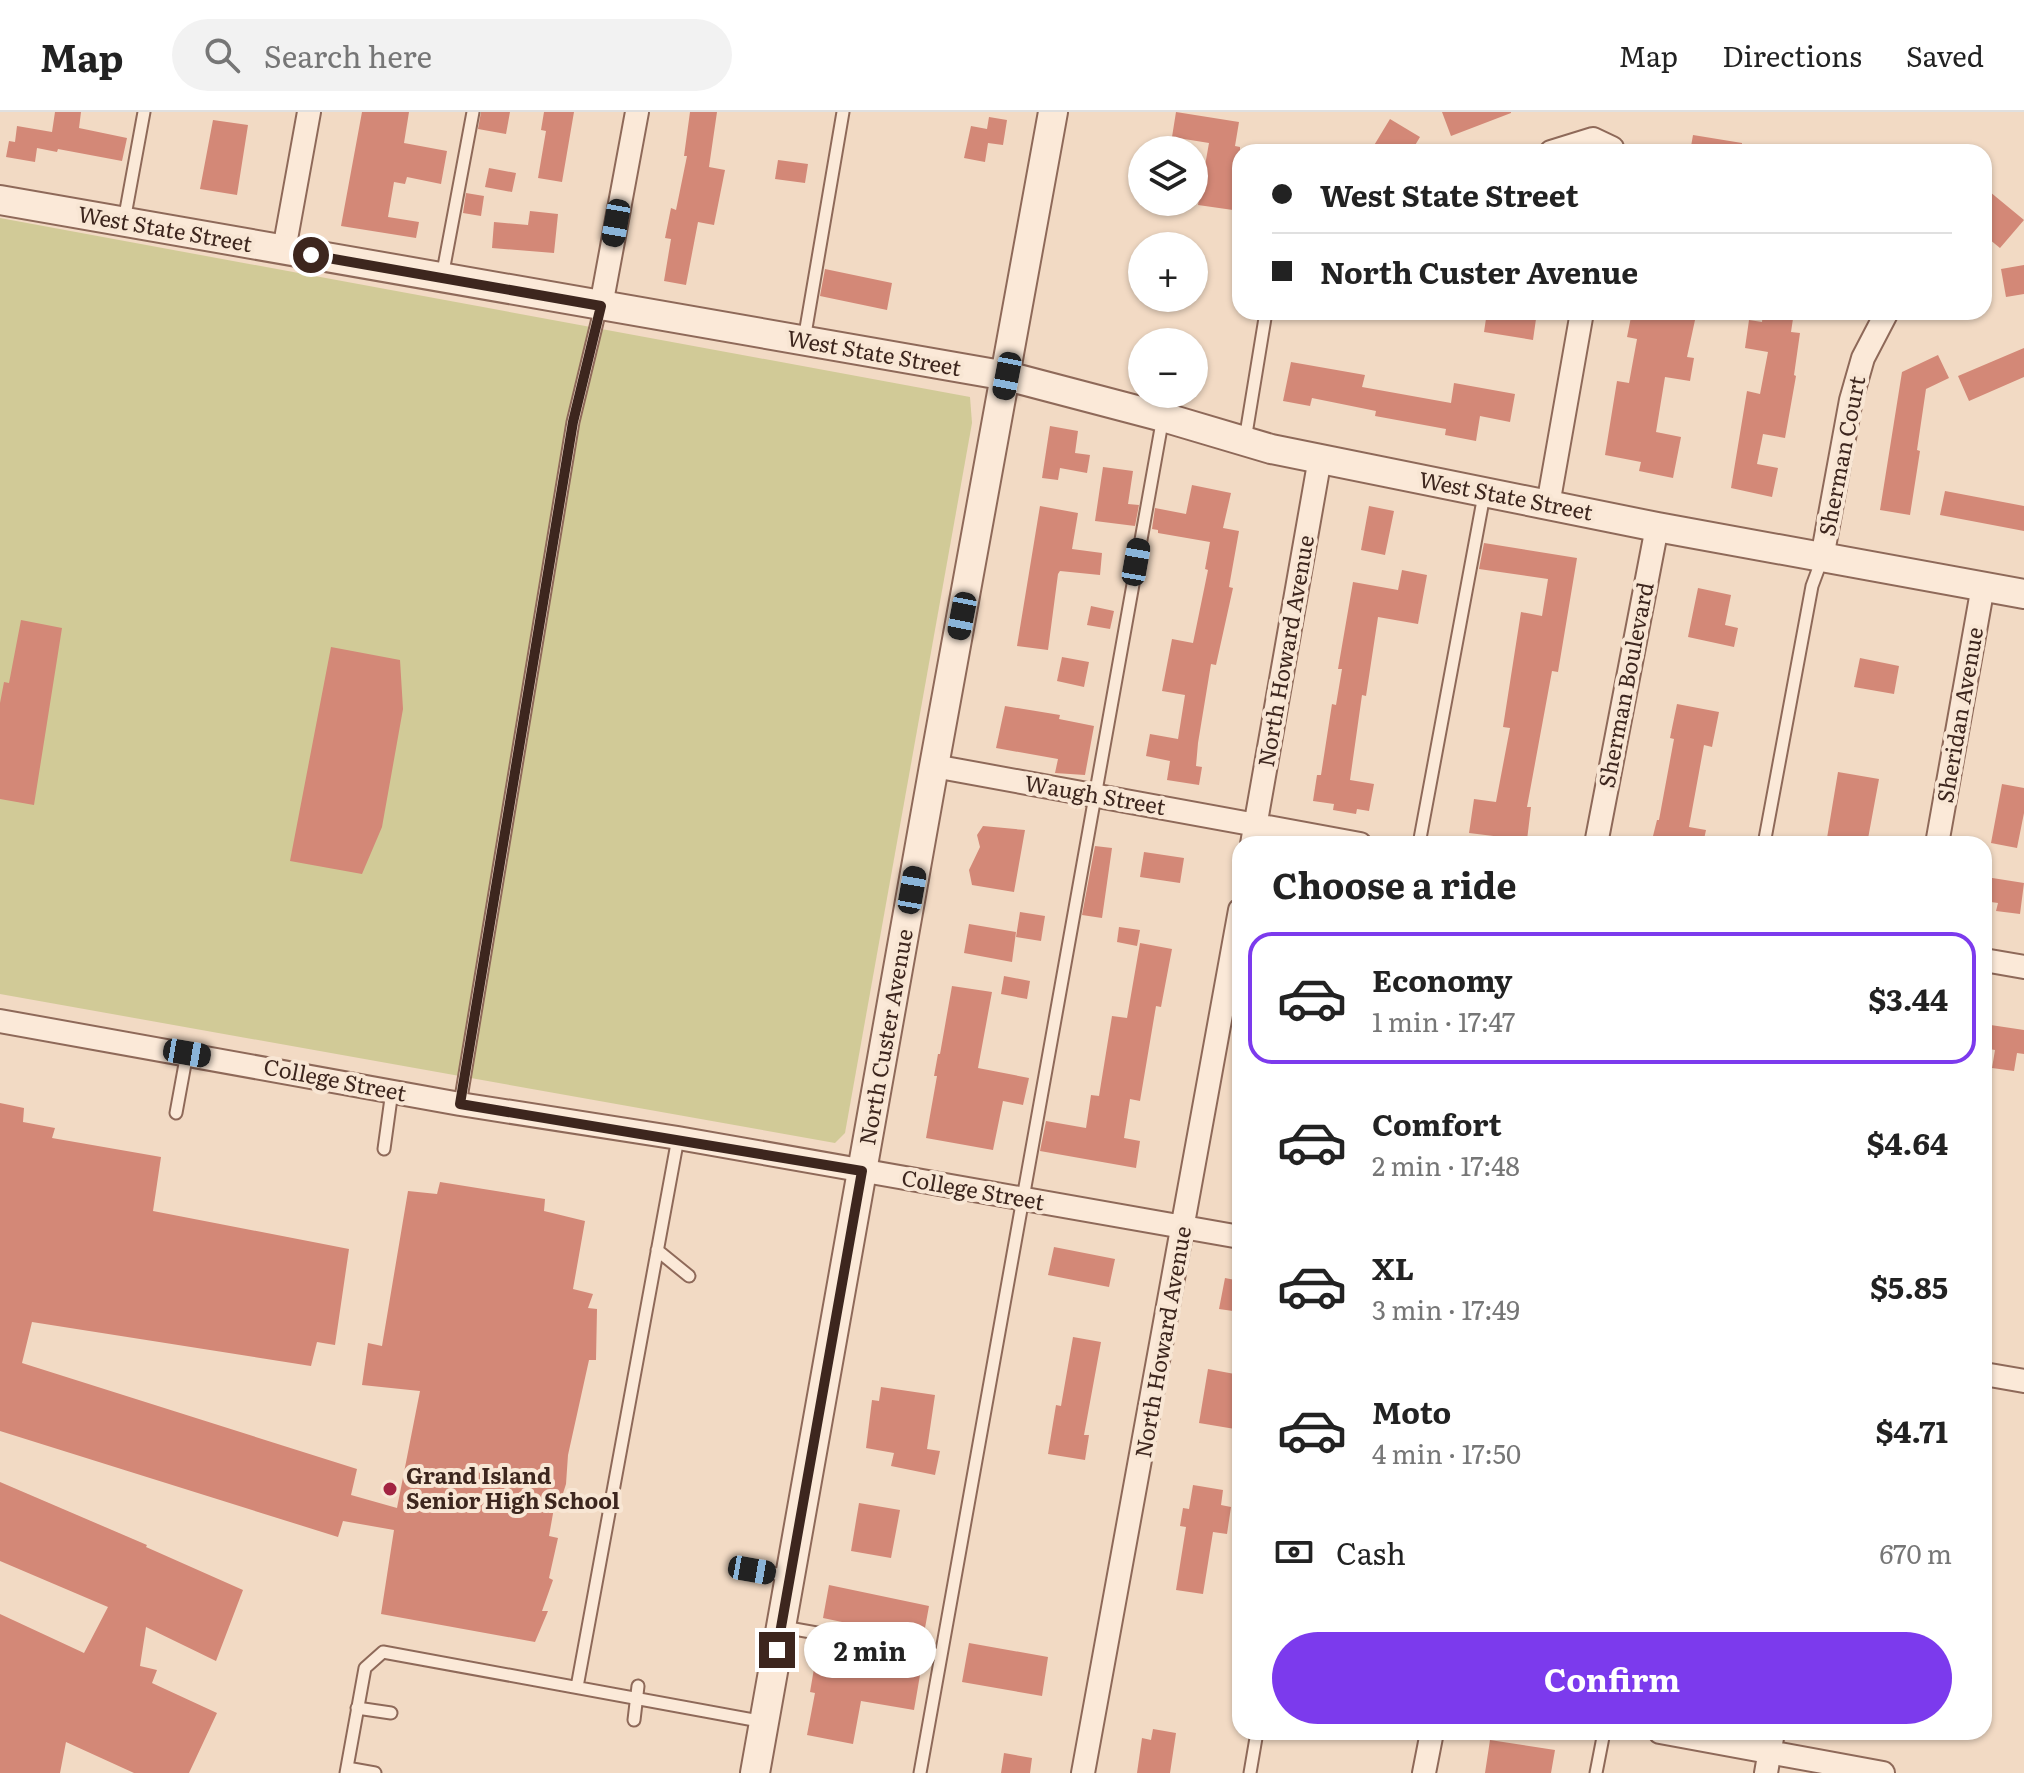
<!DOCTYPE html>
<html lang="en">
<head>
<meta charset="utf-8">
<style>
	body { margin:0; font-family:Literata,serif; background:#f2f2f2; color:#222; height:100vh; display:flex; flex-direction:column; font-size:30px; white-space:nowrap }
	* { box-sizing:border-box; margin:0 }
	p { font-size:26px; color:#767676 }
	.icon { flex:none; width:44px; height:44px; fill:none; stroke:currentColor; stroke-width:2; stroke-linecap:round; stroke-linejoin:round }
	.map { position:relative; flex:1; overflow:hidden }
	.panel { position:absolute; left:1232px; top:724px; width:760px; height:904px; display:flex; flex-direction:column; background:#fff; border-radius:24px; box-shadow:0 2px 6px #0004 }
	.panel>* { flex:none }
	.guide { position:absolute; left:1232px; top:32px; width:760px; height:176px; border-radius:24px; box-shadow:0 2px 6px #0004; display:grid; align-content:center; height:176px; padding:0 40px; background:#fff }
	.tools { position:absolute; left:1128px; top:24px; display:grid; gap:16px }
	.tools a { display:grid; place-items:center; width:80px; height:80px; border-radius:50%; background:#fff; box-shadow:0 2px 6px #0004; font-size:40px }
	.end { position:absolute; width:36px; height:36px; margin:-18px; border:10px solid #3d261e; background:#fff; box-shadow:0 0 0 4px #fff }
	.from { border-radius:50% }
	.bubble { position:absolute; height:56px; border-radius:28px; background:#fff; box-shadow:0 2px 6px #0004; font-size:26px; font-weight:700; line-height:56px; text-align:center }
	.car { position:absolute; width:24px; height:48px; margin:-24px -12px; border-radius:10px; box-shadow:0 0 6px 2px #0007; background:linear-gradient(#222 24%,#8ab4d8 0 40%,#222 0 76%,#8ab4d8 0 86%,#222 0) }
	.guide b { display:flex; align-items:center; gap:28px; height:76px; font-size:30px }
	.guide b+b { border-top:2px solid #e0e0e0 }
	.guide i { width:20px; height:20px; background:#222 }
	ul { padding:0; list-style:none }
	li { display:flex; align-items:center; gap:24px; height:132px; margin:0 16px 12px; padding:0 24px; border:4px solid transparent; border-radius:24px }
	li div { flex:1 }
	li b { display:block; font-size:30px }
	li em { font-style:normal; font-weight:700 }
	li.current { border-color:#7c3aed }
	li>.icon { width:72px; height:72px; stroke-width:1.5 }
	h2 { padding:0 40px; font-size:36px; line-height:96px }
	.pay { display:flex; align-items:center; gap:20px; height:88px; padding:0 40px; font-size:30px }
	.pay p { margin-inline-start:auto }
	.primary-button { display:flex; gap:16px; margin-top:auto; padding:16px 40px }
	.primary-button a { flex:1; height:92px; border-radius:48px; background:#7c3aed; color:#fff; font-size:32px; font-weight:700; line-height:92px; text-align:center }
	header { display:flex; align-items:center; gap:48px; box-sizing:border-box; height:112px; padding:0 40px; background:#fff; border-bottom:2px solid #e0e0e0 }
	header strong { font-size:38px }
	nav { display:flex; gap:44px; margin-inline-start:auto; font-size:28px }
	.search { width:560px; height:72px; background:#f2f2f2; display:flex; align-items:center; gap:20px; box-sizing:border-box; padding:0 28px; border-radius:44px; color:#767676; font-size:30px }
	.map>svg:first-child { display:block }
	.green { fill:#d1ca97 }
	.building { fill:#d38877 }
	.lines { fill:none; stroke-linecap:round; stroke-linejoin:round }
	.service-casing { stroke:#8e6959; stroke-width:15 }
	.minor-casing { stroke:#8e6959; stroke-width:26 }
	.tertiary-casing { stroke:#8e6959; stroke-width:32 }
	.service { stroke:#fbe9d8; stroke-width:11 }
	.minor { stroke:#fbe9d8; stroke-width:22 }
	.tertiary { stroke:#fbe9d8; stroke-width:28 }
	.route { stroke:#3d261e; stroke-width:10 }
	.poi-dot { fill:#a22442; stroke:#f8e6d4; stroke-width:3 }
	.labels { text-anchor:middle; stroke-width:8; stroke-linejoin:round; paint-order:stroke }
	.street-label { font-size:22px; fill:#3d261e; stroke:#f8e6d4 }
	.poi-label { font-size:22px; font-weight:bold; fill:#3d261e; stroke:#f8e6d4; text-anchor:start }
</style>
</head>
<body>
<header>
<strong>Map</strong>
<div class="search"><svg class="icon" aria-label="search" viewBox="0 0 24 24"><circle cx="10" cy="10" r="6"/><path d="M15 15l6 6"/></svg>Search here</div>
<nav><a>Map</a><a>Directions</a><a>Saved</a></nav>
</header>
<div class="map">
<svg width="2024" height="1661" viewBox="0 0 2024 1661">
	<rect width="100%" height="100%" fill="#f2dac4"/>
	<path class="green" d="M0,106l970,179 2,26 -127,710 -10,10 -835,-149z"/>
	<path class="building" d="M55,0h26l-2,16 48,10 -5,23 -64,-12 -1,3 -20,-4 -2,14 -29,-5 3,-16 6,1 2,-16 35,6z
		M362,0h47l-5,31 43,8 -6,33 -34,-7 -2,7 -11,-2 -6,35 31,5 -3,16 -75,-12z
		M481,0h29l-4,22 -28,-5z
		M544,0h30l-12,70 -24,-4 8,-47 -5,-1z
		M690,0h27l-8,55 16,3 -11,55 -16,-3 -12,63 -22,-4 7,-42 -6,-1 6,-30 5,2 11,-54h-3z
		M1176,0l63,10 -4,24 5,1v20l-7,43 -35,-5 11,-62 -37,-6z
		M1442,0h69v1l-60,23z
		M989,5l18,3 -4,25 -15,-2 -3,19 -21,-4 7,-32 16,3z
		M1390,7l30,18 -9,15h-41z
		M213,8l35,5 -11,70 -37,-6z
		M1693,23l49,8v9h-52z
		M778,48l30,4 -3,19 -30,-4z
		M489,56l27,5 -4,19 -27,-5z
		M1984,75l40,33 -24,28 -16,-13z
		M466,81l18,3 -3,20 -18,-3z
		M530,99l28,3 -4,39 -62,-5 2,-26 34,3z
		M2024,153v29l-18,3 -5,-28z
		M825,157l67,14 -5,27 -67,-14z
		M1487,200h50l-4,28 -49,-8z
		M1632,200h38l-1,3 26,5 -8,37 7,1 -4,23 -25,-4 -9,55 25,5 -8,41 -34,-7 2,-9 -36,-7 12,-74 12,2 8,-44 -10,-2z
		M1763,200h31l-3,20 9,1 -6,42 2,1 -11,62 -22,-4 -6,30 21,4 -6,29 -41,-9 16,-97 13,3 8,-42 -23,-4 4,-28 13,2z
		M2024,236v29l-55,24 -11,-25z
		M1938,243l11,23 -23,11 -9,61 3,1 -10,64 -30,-5 22,-138z
		M1291,250l74,13 -3,12 89,16 3,-20 61,11 -5,28 -30,-6 -4,25 -31,-6 1,-6 -71,-13 1,-5 -64,-13 -2,8 -27,-5z
		M1050,314l28,5 -3,22 15,2 -3,18 -27,-5 -2,12 -16,-2z
		M1103,355l30,4 -5,33 11,1 -4,21 -40,-5z
		M1192,373l39,8 -8,35 16,3 -10,56 4,1 -17,77 -5,-1 -13,79 -2,23 6,1 -3,18 -32,-5 3,-19 -24,-5 4,-22 28,5 7,-44 -23,-4 10,-52 21,4 15,-73 -3,-1 5,-27 -52,-9v-3l-6,-1 3,-21 31,6z
		M1945,379l79,15v25l-84,-16z
		M1040,394l38,7 -6,36 30,4 -2,22 -40,-4 -2,3 -10,76 -31,-4z
		M1369,394l25,5 -9,44 -24,-5z
		M1484,431l93,15 -19,114 -6,-1 -25,136h4l-4,33 -58,-7 5,-34 22,3 14,-74 -7,-1 18,-115 21,4 6,-37 -69,-10z
		M1402,458l25,5 -9,49 -40,-7 -12,79 -4,-1 -12,85 24,4 -5,27 -12,-2 -1,5 -23,-4 1,-6 -21,-3 4,-26h4l11,-71 4,1 6,-36h-4l15,-87 45,8z
		M1698,476l33,7 -6,30 13,3 -4,19 -46,-10z
		M1091,494l23,5 -4,18 -23,-4z
		M21,508l41,8 -28,177 -34,-6v-96l4,-21 5,1z
		M331,535l69,13 3,49 -21,118 -20,47 -72,-13z
		M1062,545l27,5 -5,25 -27,-6z
		M1860,546l39,8 -5,28 -40,-7z
		M1677,592l42,8 -7,35 -8,-2 -15,82 17,3 -3,14h-52l6,-24h2l15,-81 -4,-1z
		M1005,594l55,9 -1,4 35,7 -9,49 -30,-2 3,-14 -62,-11z
		M1838,660l41,7 -12,65h-41z
		M2002,672l22,4v25l-7,35 -26,-5z
		M983,714l42,4 -11,62 -42,-7 -3,-15 11,-23 -3,-12z
		M1095,734l17,2 -10,70 -20,-3z
		M1144,740l40,6 -4,25 -40,-6z
		M1986,765l38,6 -4,31 -24,-3 2,-8 -14,-2z
		M1020,800l25,4 -4,25 -25,-4z
		M969,812l47,8 -4,30 -48,-9z
		M1119,815l21,3 -3,16 -20,-4z
		M1140,831l32,6 -11,58 -5,-1 -16,95 -10,-2 -6,39 16,3 -4,27 -96,-17 6,-30 40,7 5,-33 8,1 13,-80 15,2z
		M1004,864l26,5 -3,18 -26,-5z
		M952,874l40,6 -14,76 51,10 -6,27 -20,-4 -10,49 -67,-12 11,-62h-3l4,-22h2z
		M1984,912l40,6v24l-7,-1 -3,18 -22,-3 3,-18 -11,-2z
		M0,991l24,5 -1,14 32,6 -3,10 109,19 -8,54 196,38 -14,96 -18,-3 -6,24 -279,-44 -10,41 335,106 -6,26 46,13 23,-117 -58,-6 6,-42 14,3 26,-155 29,3 3,-12 105,17 -1,12 41,10 -12,68 20,5 -5,14 9,1 -1,51h-7l-21,95 -2,29 -8,25 -4,-1 -5,28 9,2 -9,40 4,2 -11,31h6l-13,31 -154,-28 13,-84 -51,-9 -5,16 -338,-106z
		M1054,1135l61,12 -6,28 -61,-12z
		M1225,1166l15,3v31l-21,-3z
		M1073,1225l28,5 -17,93h5l-4,25 -37,-6 8,-49 5,1z
		M1208,1257l32,6v24l-5,30 -36,-6z
		M881,1275l54,8 -8,54 13,2 -5,24 -44,-9 3,-13 -28,-5 6,-48 7,1z
		M0,1370l147,63 -1,2 97,43 -27,71 -70,-34 -6,39 17,4 -5,13 65,30 -28,60h-55l-68,-31 -6,31h-60v-159l84,39 24,-46 -108,-46z
		M1193,1373l30,5 -2,15 10,2 -4,27 -14,-2 -10,62 -27,-4 10,-63 -6,-1 3,-18 6,1z
		M859,1391l41,7 -9,48 -40,-7z
		M829,1473l100,21 -6,33 -100,-21z
		M969,1531l79,14 -6,39 -80,-14z
		M816,1545l104,18 -6,35 -53,-9 -8,43 -46,-9 8,-42 -5,-1z
		M1153,1617l23,4 -6,40h-33l5,-35 9,2z
		M1490,1628l65,10 -4,23h-66z
		M1004,1641l28,5 -2,15h-29z"/>
	<g class="lines">
		<g class="service-casing">
			<path id="service" d="M124,109l20,-109
				M442,165l31,-165
				M804,228l39,-228
				M1245,328l21,-128
				M1419,732l65,-349
				M1764,732l48,-258 10,-27
				M460,992l113,-682 28,-116
				M176,1001l11,-60
				M384,1037l8,-58
				M657,1138l32,26
				M752,1458l38,6
				M783,1515l157,28
				M577,1575l101,-549
				M357,1596l34,5
				M634,1608l4,-34
				M347,1656l28,5
				M346,1661l19,-105 18,-16 382,70
				M920,1661l243,-1356
				M1250,1661l7,-41
				M1596,1661l8,-41"/>
		</g>
		<g class="minor-casing">
			<path id="minor" d="M1551,40l42,-13 19,9v4
				M284,138l25,-138
				M601,194l36,-194
				M1548,393l34,-193
				M1822,446l29,-158 12,-42 24,-46
				M934,654l426,78
				M1252,732l68,-386
				M1596,732l61,-317
				M1937,732l46,-258
				M1984,848l40,7
				M0,909l460,83 218,34 562,99
				M1984,1262l40,7
				M1660,1620l223,41
				M1083,1661l157,-863
				M1424,1661l8,-41
				M1766,1661l7,-41"/>
		</g>
		<g class="tertiary-casing">
			<path id="tertiary" d="M0,88l1007,176 156,41 108,32 386,78 367,67
				M755,1661l179,-1007 119,-654"/>
		</g>
		<use href="#service" class="service"/>
		<use href="#minor" class="minor"/>
		<use href="#tertiary" class="tertiary"/>
	</g>
	<g class="lines">
		<path class="route" d="M311,143l290,51 -28,116 -113,682 402,67 -85,479"/>
	</g>
	<circle class="poi-dot" cx="390" cy="1377" r="8"/>
	<g class="labels">
		<g class="street-label">
			<text transform="translate(165 117) rotate(10)" y="8">West State Street</text>
			<text transform="translate(874 241) rotate(10)" y="8">West State Street</text>
			<text transform="translate(1842 344) rotate(-79)" y="8">Sherman Court</text>
			<text transform="translate(1506 384) rotate(11)" y="8">West State Street</text>
			<text transform="translate(1286 539) rotate(-80)" y="8">North Howard Avenue</text>
			<text transform="translate(1626 573) rotate(-79)" y="8">Sherman Boulevard</text>
			<text transform="translate(1960 603) rotate(-80)" y="8">Sheridan Avenue</text>
			<text transform="translate(1095 683) rotate(10)" y="8">Waugh Street</text>
			<text transform="translate(886 925) rotate(-80)" y="8">North Custer Avenue</text>
			<text transform="translate(335 968) rotate(11)" y="8">College Street</text>
			<text transform="translate(973 1078) rotate(10)" y="8">College Street</text>
			<text transform="translate(1163 1230) rotate(-80)" y="8">North Howard Avenue</text>
		</g>
		<g class="poi-label">
			<text x="406" y="1372">Grand Island<tspan x="406" dy="25">Senior High School</tspan></text>
		</g>
	</g>
</svg>
<div class="tools">
<a><svg class="icon" aria-label="layers" viewBox="0 0 24 24"><path d="M12 4l9 5-9 5-9-5zM3 14l9 5 9-5"/></svg></a>
<a>+</a>
<a>−</a>
</div>
<i class="end from" style="left:311px;top:143px"></i>
<i class="end" style="left:777px;top:1538px"></i>
<div class="bubble" style="left:804px;top:1510px;width:132px">2 min</div>
<i class="car" style="left:616px;top:111px;rotate:190deg"></i>
<i class="car" style="left:1007px;top:264px;rotate:191deg"></i>
<i class="car" style="left:1136px;top:450px;rotate:10deg"></i>
<i class="car" style="left:962px;top:504px;rotate:191deg"></i>
<i class="car" style="left:912px;top:778px;rotate:10deg"></i>
<i class="car" style="left:187px;top:941px;rotate:100deg"></i>
<i class="car" style="left:752px;top:1458px;rotate:100deg"></i>
<div class="guide">
<b><i class="from"></i>West State Street</b>
<b><i></i>North Custer Avenue</b>
</div>
<section class="panel">
<h2>Choose a ride</h2>
<ul>
<li class="current"><svg class="icon" aria-label="car" viewBox="0 0 24 24"><path d="M5 17H2v-5l4-1 3-4h7l3 4 3 1v5h-3M9 17h6M6 11h13"/><circle cx="7" cy="17" r="2"/><circle cx="17" cy="17" r="2"/></svg><div><b>Economy</b><p>1 min · 17:47</p></div><em>$3.44</em></li>
<li><svg class="icon" aria-label="car" viewBox="0 0 24 24"><path d="M5 17H2v-5l4-1 3-4h7l3 4 3 1v5h-3M9 17h6M6 11h13"/><circle cx="7" cy="17" r="2"/><circle cx="17" cy="17" r="2"/></svg><div><b>Comfort</b><p>2 min · 17:48</p></div><em>$4.64</em></li>
<li><svg class="icon" aria-label="car" viewBox="0 0 24 24"><path d="M5 17H2v-5l4-1 3-4h7l3 4 3 1v5h-3M9 17h6M6 11h13"/><circle cx="7" cy="17" r="2"/><circle cx="17" cy="17" r="2"/></svg><div><b>XL</b><p>3 min · 17:49</p></div><em>$5.85</em></li>
<li><svg class="icon" aria-label="car" viewBox="0 0 24 24"><path d="M5 17H2v-5l4-1 3-4h7l3 4 3 1v5h-3M9 17h6M6 11h13"/><circle cx="7" cy="17" r="2"/><circle cx="17" cy="17" r="2"/></svg><div><b>Moto</b><p>4 min · 17:50</p></div><em>$4.71</em></li>
</ul>
<div class="pay"><svg class="icon" aria-label="cash" viewBox="0 0 24 24"><path d="M3 7h18v10H3z"/><circle cx="12" cy="12" r="2"/></svg>Cash<p>670 m</p></div>
<div class="primary-button"><a>Confirm</a></div>
</section>
</div>
</body>
</html>
